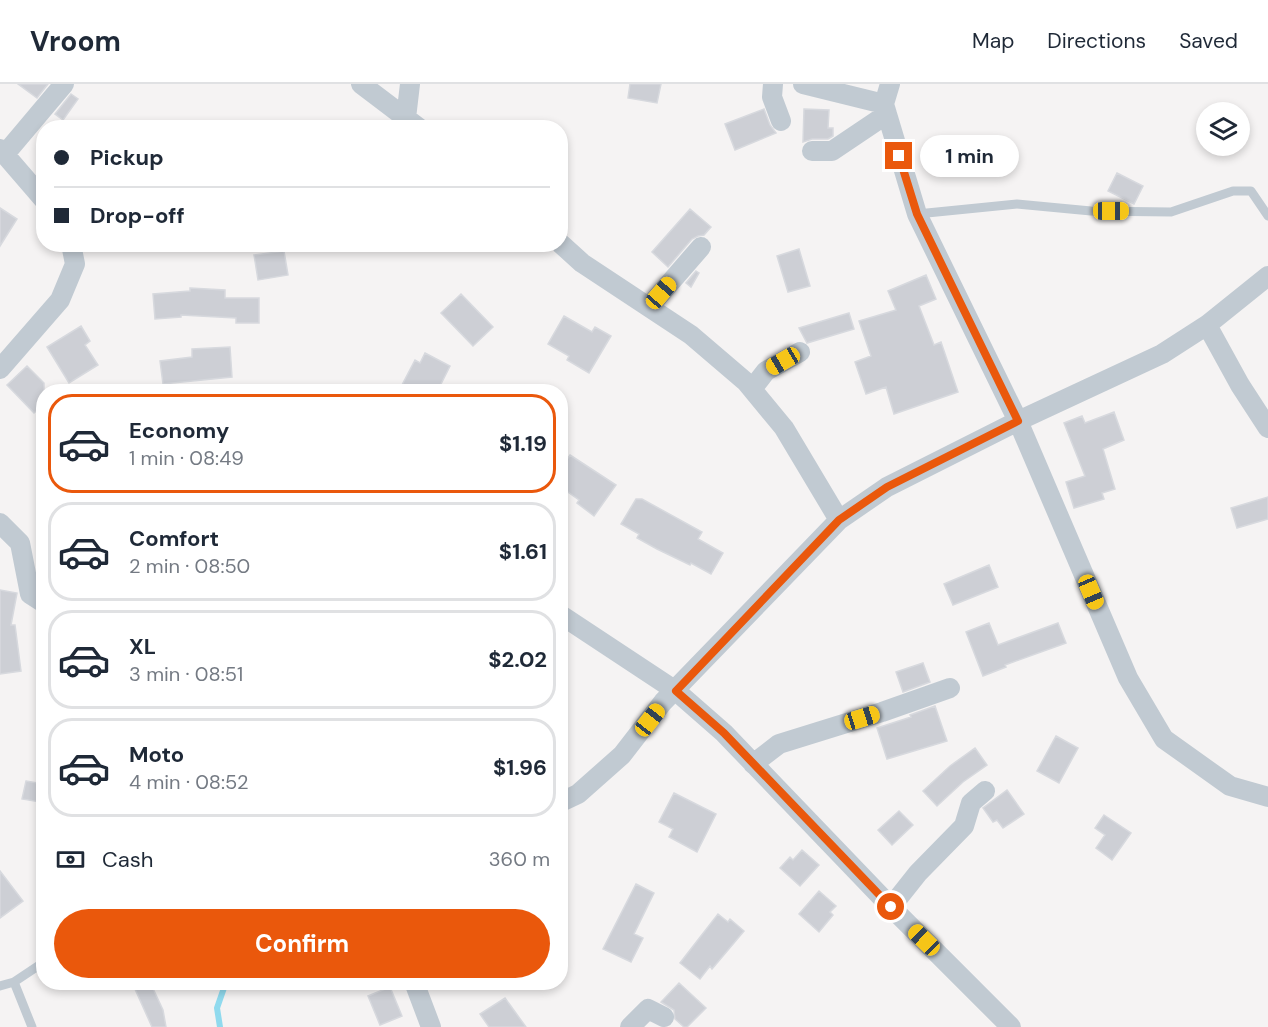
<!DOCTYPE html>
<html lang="en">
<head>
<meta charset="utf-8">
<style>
	body { margin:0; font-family:"DM Sans",sans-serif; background:#f6f6f7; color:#1f2937; height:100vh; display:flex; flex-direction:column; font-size:22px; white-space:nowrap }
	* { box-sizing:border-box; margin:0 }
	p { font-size:20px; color:#747a83 }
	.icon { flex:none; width:33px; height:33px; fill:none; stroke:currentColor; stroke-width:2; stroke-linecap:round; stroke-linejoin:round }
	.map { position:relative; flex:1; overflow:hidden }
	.details { position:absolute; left:36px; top:300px; width:532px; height:606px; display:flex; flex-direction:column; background:#fff; border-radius:24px; box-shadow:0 3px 9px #0003 }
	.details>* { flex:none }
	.hud { position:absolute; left:36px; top:36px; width:532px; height:132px; border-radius:24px; box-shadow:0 3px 9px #0003; display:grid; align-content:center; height:132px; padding:0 18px; background:#fff }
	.tools { position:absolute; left:1196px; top:18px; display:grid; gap:12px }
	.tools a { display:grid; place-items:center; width:54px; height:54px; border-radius:50%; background:#fff; box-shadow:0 3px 9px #0003; font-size:30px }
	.end { position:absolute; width:27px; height:27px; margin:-14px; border:8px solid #ea580c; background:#fff; box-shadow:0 0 0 3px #fff }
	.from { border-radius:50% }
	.bubble { position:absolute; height:42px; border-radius:21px; background:#fff; box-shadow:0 3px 9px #0003; font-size:20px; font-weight:700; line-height:42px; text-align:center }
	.car { position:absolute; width:18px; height:36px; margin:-18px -9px; border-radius:8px; box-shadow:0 0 4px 2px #0007; background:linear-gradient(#f5c518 24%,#345 0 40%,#f5c518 0 76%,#345 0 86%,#f5c518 0) }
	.hud b { display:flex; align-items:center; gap:21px; height:57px; font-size:22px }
	.hud b+b { border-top:2px solid #e0e1e3 }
	.hud i { width:15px; height:15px; background:#1f2937 }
	ul { padding:10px 0 0; list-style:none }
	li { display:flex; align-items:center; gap:18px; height:99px; margin:0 12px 9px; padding:0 6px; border:3px solid #e0e1e3; border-radius:24px }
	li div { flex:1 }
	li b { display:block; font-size:22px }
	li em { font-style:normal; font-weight:700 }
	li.current { border-color:#ea580c }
	li>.icon { width:54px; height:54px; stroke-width:1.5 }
	.pay { display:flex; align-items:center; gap:15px; height:66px; padding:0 18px; font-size:22px }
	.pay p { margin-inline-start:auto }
	.button { display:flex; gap:12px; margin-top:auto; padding:12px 18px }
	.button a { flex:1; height:69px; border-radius:36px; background:#ea580c; color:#fff; font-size:24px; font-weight:700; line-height:69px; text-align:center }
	header { display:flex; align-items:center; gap:36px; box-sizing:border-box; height:84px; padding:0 30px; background:#fff; border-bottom:2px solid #e0e1e3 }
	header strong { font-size:28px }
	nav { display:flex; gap:33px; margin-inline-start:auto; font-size:21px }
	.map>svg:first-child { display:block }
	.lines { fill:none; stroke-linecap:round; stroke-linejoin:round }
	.stream { stroke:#90daee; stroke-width:6 }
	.building { fill:#cdcfd5; stroke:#d7d9de; stroke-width:1.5 }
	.lane { stroke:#c1cad2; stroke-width:9 }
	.street { stroke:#c1cad2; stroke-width:20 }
	.route { stroke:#ea580c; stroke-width:8 }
</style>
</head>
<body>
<header>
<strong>Vroom</strong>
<nav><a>Map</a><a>Directions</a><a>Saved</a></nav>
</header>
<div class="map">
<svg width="1268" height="943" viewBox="0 0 1268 943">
	<rect width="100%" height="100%" fill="#f5f3f3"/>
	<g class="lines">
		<path class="stream" d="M220,943l-3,-19 9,-26"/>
	</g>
	<path class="building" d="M18,0h30l-11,14z
		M630,0h31l-4,19 -29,-5z
		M71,10l7,5 -15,21 -8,-6z
		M764,25l6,16 6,8 -41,17 -10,-26z
		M804,25l25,1 -1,18h5v8l-5,3h-16l-9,3z
		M1117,89l26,13 -9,18 -26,-13z
		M0,124l17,11 -17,27z
		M690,125l21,18 -7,8 -6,1 -6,3 -24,28 -16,-15z
		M799,165l11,37 -22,6 -11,-36z
		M284,167l4,24 -30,5 -4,-25z
		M696,187l3,2 -8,14 -5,-4z
		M926,191l10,24 -17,7 15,39 7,-3 17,50 -64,22 -8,-27 -20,7 -11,-32 16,-6 -12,-35 37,-11 -8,-19z
		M190,204l35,2v8h34v25h-23v-5l-55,-3v2l-26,2 -2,-25 37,-3z
		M461,210l32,33 -20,19 -32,-33z
		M849,229l5,16 -47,14 -8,-15z
		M564,232l28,16 3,-5 16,9 -22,37 -22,-13 2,-4 -21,-12z
		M81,242l9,15 -5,4 13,20 -29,18 -22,-36z
		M230,263l2,30 -69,7 -3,-23 32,-4v-8z
		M425,269l25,13 -13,26h-22l-13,-7 13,-25 5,3z
		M27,282l17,17v21l-10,9 -27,-28z
		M1114,328l10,28 -21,9 12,40 -13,4 2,6 -30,9 -8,-26 19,-6 -21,-53 18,-7 3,7z
		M570,371l46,30 -22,31 -17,-13 2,-3 -18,-13v-19z
		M1268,413v22l-31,9 -6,-20z
		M636,415h6l60,33 -4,7 25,14 -12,21 -20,-11 -1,2 -33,-16 -20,-11 2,-4 -18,-10z
		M989,481l9,22 -45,18 -9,-21z
		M0,506l17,3 -6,32h4l6,46 -21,3z
		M989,539l9,22 60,-22 8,20 -61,22 1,2 -23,9 -17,-44z
		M923,579l7,19 -27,10 -7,-20z
		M935,622l12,35 -60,18 -10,-31 34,-11 -1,-2z
		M1056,652l22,12 -19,35 -22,-12z
		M975,664l12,17 -24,17 -26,24 -14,-15 27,-25z
		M26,697l18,3 -4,18 -18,-3z
		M1007,706l17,24 -21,14 -6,-8 -4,2 -10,-14z
		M674,709l42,21 -19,38 -28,-15 4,-8 -14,-7z
		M899,727l14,14 -21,20 -14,-15z
		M1104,731l27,18 -19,27 -16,-12 9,-13 -10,-7z
		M802,766l17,15 -19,21 -20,-18 10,-11 3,3z
		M0,787l23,30 -23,17z
		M636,800l18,9 -20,41 9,4 -12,24 -28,-13z
		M819,807l17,15 -6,6 3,3 -14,17 -20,-18z
		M718,830l10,8 2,-3 14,12 -32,38 -2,-3 -10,13 -20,-16z
		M150,898l13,28 3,17h-14l-17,-38z
		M679,899l27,25 -19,19h-3l-9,-8 -1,-9 -13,-8z
		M390,903l12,29 -22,9 -12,-29z
		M505,914l21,29h-37l-9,-13z"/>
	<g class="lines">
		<path class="lane" d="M917,130l100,-10 74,7 80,1 62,-21h18l17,25
			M14,898l18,45
			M0,902l14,-4 30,-20"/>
		<path class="street" d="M361,0l58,44
			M773,0l-1,13 9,24
			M803,0l81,20
			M890,0l-6,20 33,110 101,207 110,257 36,61 66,47 38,11
			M406,34l4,-34
			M0,65l44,51
			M812,67h20l55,-37
			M5,70l59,-70
			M561,160l21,19 109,72 55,47 38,46 55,92
			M649,223l52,-60
			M1207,241l33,60 28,43
			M0,285l60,-69 15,-36 -4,-20
			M752,305l14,-18 34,-19
			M0,439l20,20 10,51 14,9
			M561,531l115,76 48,42 167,174 120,120
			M753,680l26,-20 103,-32 68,-24
			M561,718l17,-8 44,-39 41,-53 176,-182 48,-33 131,-66 144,-67 45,-29 61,-49
			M891,823l27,-34 46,-47 7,-23 14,-12
			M414,898l17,45
			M630,943l18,-18 16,8"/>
	</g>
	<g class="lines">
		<path class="route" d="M891,823l-167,-174 -48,-42 163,-171 48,-33 131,-66 -101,-207 -18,-58"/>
	</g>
</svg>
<div class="tools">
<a><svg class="icon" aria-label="layers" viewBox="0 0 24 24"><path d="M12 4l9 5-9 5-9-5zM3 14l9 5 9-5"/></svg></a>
</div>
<i class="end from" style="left:891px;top:823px"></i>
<i class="end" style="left:899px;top:72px"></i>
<div class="bubble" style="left:920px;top:51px;width:99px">1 min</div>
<i class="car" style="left:1111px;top:127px;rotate:90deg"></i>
<i class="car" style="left:661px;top:209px;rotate:41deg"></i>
<i class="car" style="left:783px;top:277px;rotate:240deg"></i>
<i class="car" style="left:1091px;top:508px;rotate:157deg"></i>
<i class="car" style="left:862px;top:634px;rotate:73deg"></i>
<i class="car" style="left:650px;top:636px;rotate:38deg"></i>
<i class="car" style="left:924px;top:856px;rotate:314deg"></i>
<div class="hud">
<b><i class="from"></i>Pickup</b>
<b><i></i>Drop-off</b>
</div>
<section class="details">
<ul>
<li class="current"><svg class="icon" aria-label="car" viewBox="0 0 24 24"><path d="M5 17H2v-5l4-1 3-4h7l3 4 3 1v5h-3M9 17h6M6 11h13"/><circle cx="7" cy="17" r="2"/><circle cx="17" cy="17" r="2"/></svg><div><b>Economy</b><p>1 min · 08:49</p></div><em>$1.19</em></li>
<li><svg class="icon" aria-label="car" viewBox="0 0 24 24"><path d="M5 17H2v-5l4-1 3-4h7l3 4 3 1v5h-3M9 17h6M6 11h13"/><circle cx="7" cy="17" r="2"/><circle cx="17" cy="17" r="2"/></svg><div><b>Comfort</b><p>2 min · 08:50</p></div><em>$1.61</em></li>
<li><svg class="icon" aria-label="car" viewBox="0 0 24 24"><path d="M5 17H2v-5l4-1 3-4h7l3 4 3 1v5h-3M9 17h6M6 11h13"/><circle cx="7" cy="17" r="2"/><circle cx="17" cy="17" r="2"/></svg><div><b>XL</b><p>3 min · 08:51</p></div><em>$2.02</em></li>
<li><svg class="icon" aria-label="car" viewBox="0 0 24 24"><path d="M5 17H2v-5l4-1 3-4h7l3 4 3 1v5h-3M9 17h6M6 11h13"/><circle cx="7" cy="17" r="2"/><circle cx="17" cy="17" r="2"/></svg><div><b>Moto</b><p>4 min · 08:52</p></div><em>$1.96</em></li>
</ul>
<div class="pay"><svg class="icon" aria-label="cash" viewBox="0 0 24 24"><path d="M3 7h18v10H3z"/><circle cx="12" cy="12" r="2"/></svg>Cash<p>360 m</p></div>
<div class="button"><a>Confirm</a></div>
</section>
</div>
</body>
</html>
